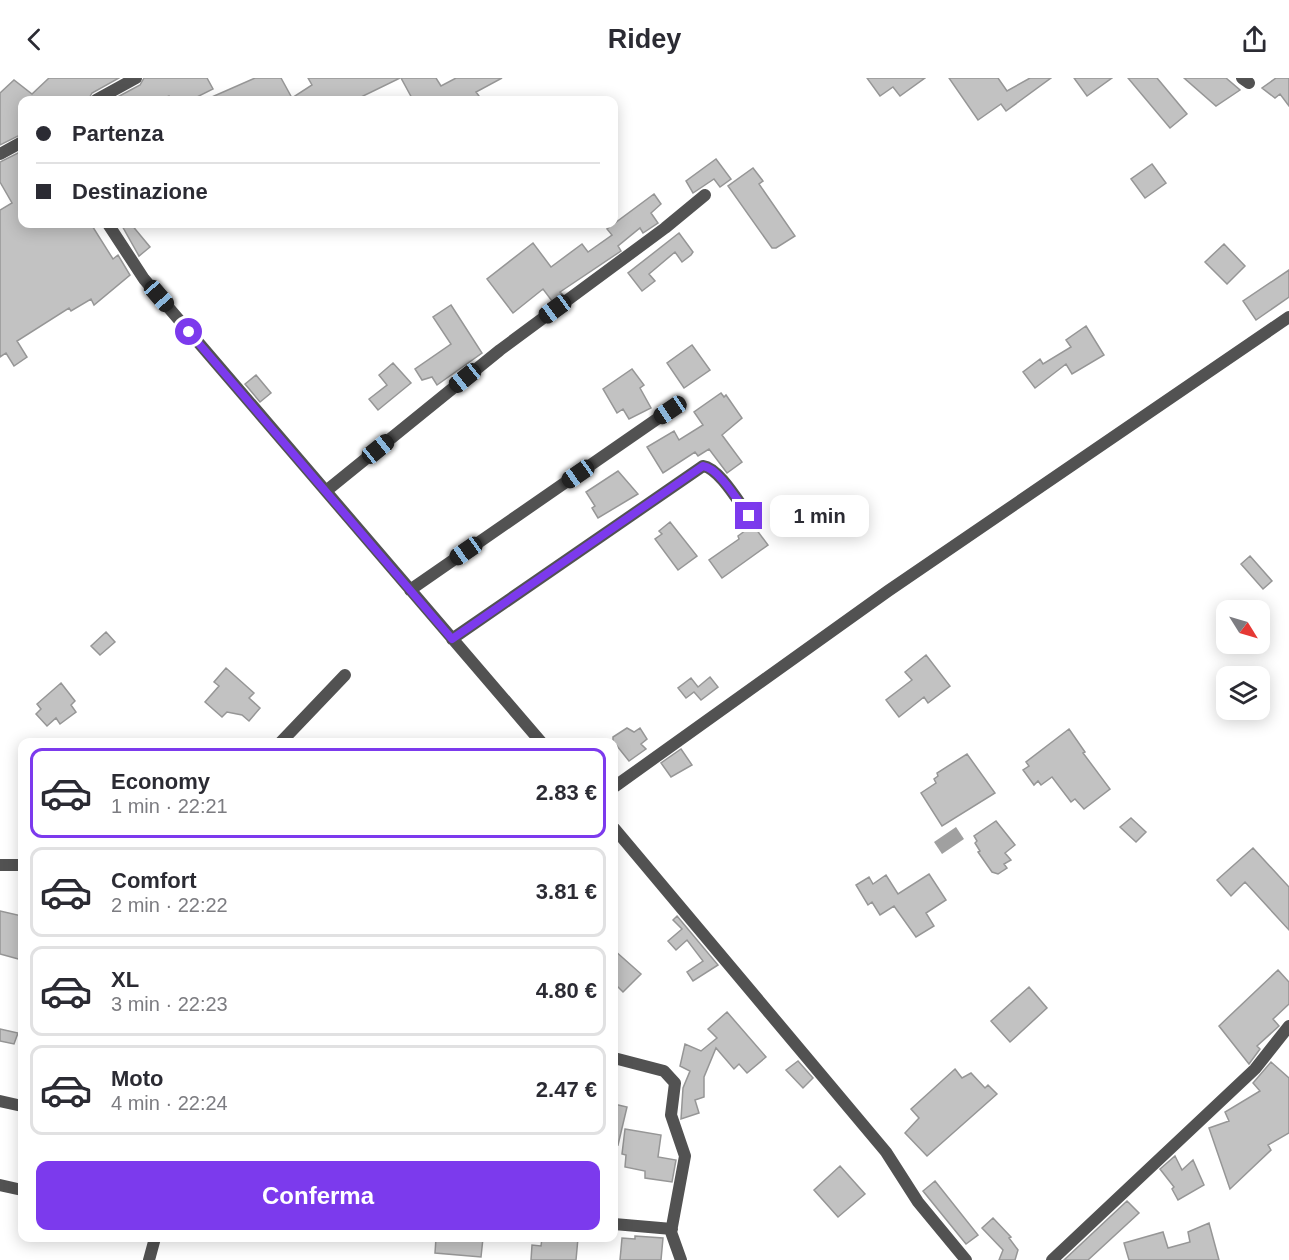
<!DOCTYPE html>
<html lang="it">
<head>
<meta charset="utf-8">
<style>
	body { margin:0; font-family:Arial,sans-serif; background:#f7f7f7; color:#2b2b33; height:100vh; display:flex; flex-direction:column; font-size:22px; white-space:nowrap }
	* { box-sizing:border-box; margin:0 }
	p { font-size:20px; color:#7c7c81 }
	.icon { flex:none; width:33px; height:33px; fill:none; stroke:currentColor; stroke-width:2; stroke-linecap:round; stroke-linejoin:round }
	.map { position:relative; flex:1; overflow:hidden }
	.drawer { position:absolute; left:18px; top:660px; width:600px; height:504px; display:flex; flex-direction:column; background:#fff; border-radius:12px; box-shadow:0 3px 15px #0003 }
	.drawer>* { flex:none }
	.banner { position:absolute; left:18px; top:18px; width:600px; height:132px; border-radius:12px; box-shadow:0 3px 15px #0003; display:grid; align-content:center; height:132px; padding:0 18px; background:#fff }
	.needle { width:39px; rotate:127deg }
	.buttons { position:absolute; left:1216px; top:522px; display:grid; gap:12px }
	.buttons a { display:grid; place-items:center; width:54px; height:54px; border-radius:12px; background:#fff; box-shadow:0 3px 15px #0003; font-size:30px }
	.end { position:absolute; width:27px; height:27px; margin:-14px; border:8px solid #7c3aed; background:#fff; box-shadow:0 0 0 3px #fff }
	.from { border-radius:50% }
	.bubble { position:absolute; height:42px; border-radius:12px; background:#fff; box-shadow:0 3px 15px #0003; font-size:20px; font-weight:800; line-height:42px; text-align:center }
	.car { position:absolute; width:18px; height:36px; margin:-18px -9px; border-radius:8px; box-shadow:0 0 4px 2px #0007; background:linear-gradient(#222 24%,#8ab4d8 0 40%,#222 0 76%,#8ab4d8 0 86%,#222 0) }
	.banner b { display:flex; align-items:center; gap:21px; height:57px; font-size:22px }
	.banner b+b { border-top:2px solid #e1e1e2 }
	.banner i { width:15px; height:15px; background:#2b2b33 }
	ul { padding:10px 0 0; list-style:none }
	li { display:flex; align-items:center; gap:18px; height:90px; margin:0 12px 9px; padding:0 6px; border:3px solid #e1e1e2; border-radius:12px }
	li div { flex:1 }
	li b { display:block; font-size:22px }
	li em { font-style:normal; font-weight:800 }
	li.on { border-color:#7c3aed }
	li>.icon { width:54px; height:54px; stroke-width:1.5 }
	.button { display:flex; gap:12px; margin-top:auto; padding:12px 18px }
	.button a { flex:1; height:69px; border-radius:12px; background:#7c3aed; color:#fff; font-size:24px; font-weight:800; line-height:69px; text-align:center }
	header { display:flex; justify-content:space-between; align-items:center; height:78px; padding:0 18px; background:#fff; font-size:27px; font-weight:800 }
	.map>svg:first-child { display:block }
	.water { fill:#a0a0a0 }
	.building { fill:#c2c2c2; stroke:#969696; stroke-width:1.5 }
	.lines { fill:none; stroke-linecap:round; stroke-linejoin:round }
	.minor { stroke:#525252; stroke-width:12 }
	.route { stroke:#7c3aed; stroke-width:8 }
</style>
</head>
<body>
<header><svg class="icon" aria-label="back" viewBox="0 0 24 24"><path d="M15 5l-7 7 7 7"/></svg>Ridey<svg class="icon" aria-label="share" viewBox="0 0 24 24"><path d="M12 15V3M7 8l5-5 5 5M5 13v7h14v-7"/></svg></header>
<div class="map">
<svg width="1289" height="1182" viewBox="0 0 1289 1182">
	<rect width="100%" height="100%" fill="#fff"/>
	<path class="water" d="M956,749l8,12 -22,15 -8,-12z"/>
	<path class="building" d="M49,0h70l-27,15 -4,7h-66v34l-22,11v-52l14,-13 18,14z
		M144,0h63l6,11 -22,11h-20l-2,-4 -9,4h-48l28,-15z
		M255,0h26l11,20 20,-13 -4,-7h92l-45,22h-150z
		M401,0h35l5,8 15,-8h46l-26,14 3,4 -8,4h-58z
		M867,0h58l-25,18 -7,-9 -13,9z
		M949,0h49l9,13 23,-13h21l-45,33 -5,-7 -23,16z
		M1074,0h38l-25,18z
		M1128,0h29l30,36 -17,14z
		M1184,0h42l14,12 -24,16z
		M1276,0h13v28l-9,-12 -5,4 -13,-10z
		M22,73v73h69l22,35 5,-4 12,20 -36,30 -3,-6 -20,12 -2,-3 -52,33 10,16 -13,9 -8,-13 -6,4v-147l12,-7 -12,-21v-20z
		M716,81l15,20 -11,8 -6,-8 -21,14 -7,-12z
		M1152,86l14,19 -21,15 -14,-19z
		M753,90l10,13 -4,3 36,52 -19,12h-4l-44,-62z
		M654,116l7,10 -10,9 7,10 -15,10 -3,-5 -22,18 3,5 -61,41 2,2 -10,7 -9,-12 -30,24 -26,-34 46,-36 18,24 31,-23 6,8 24,-17 -5,-6z
		M121,146h10l19,23 -11,9z
		M679,155l14,19 -2,3 -9,7 -7,-10 -26,22 6,7 -13,10 -14,-18z
		M1224,166l21,22 -18,18 -22,-22z
		M1289,192v27l-33,23 -13,-19z
		M451,227l31,48 -45,32 -5,-8 -10,3 -7,-11 36,-25 -18,-27z
		M1086,248l18,29 -32,19 -6,-10 -31,24 -12,-16 17,-13 3,5 28,-17 -5,-7z
		M692,267l18,25 -26,18 -17,-25z
		M393,285l18,20 -33,27 -9,-11 18,-14 -8,-10z
		M632,291l12,16 -4,3 11,20 -22,11 -6,-10 -6,4 -14,-24z
		M256,297l15,18 -11,9 -15,-18z
		M721,315l3,4 2,-2 16,23 -20,17 20,27 -15,11 -18,-24 -11,7 -3,-4 -32,21 -16,-26 27,-16 5,9 24,-15 -9,-13z
		M618,393l20,23 -40,24 -6,-10 3,-2 -9,-14z
		M670,444l27,34 -19,14 -23,-31 7,-5 -3,-3z
		M753,447l15,20 -46,33 -13,-18 30,-21 -1,-3z
		M1250,478l22,25 -9,8 -22,-25z
		M106,554l9,10 -15,13 -9,-9z
		M926,577l24,31 -22,17 -4,-6 -25,20 -13,-17 26,-20 -7,-8z
		M226,590l28,25 -5,5 11,10 -11,13 -7,-6 -15,-3 -5,5 -17,-15 14,-16 -5,-4z
		M710,599l8,10 -17,13 -7,-8 -8,6 -8,-10 13,-10 7,9z
		M61,605l14,18 -4,4 5,7 -16,12 -4,-6 -9,8 -11,-12 5,-5 -4,-5z
		M627,650l7,4 6,-4 7,11 -6,5 5,5 -17,12 -16,-20v-4z
		M1069,651l16,23 -2,1 27,36 -26,20 -9,-10 -4,3 -19,-25 -11,8 -3,-4 -4,4 -11,-15 6,-4 -3,-4z
		M681,671l11,16 -21,12 -10,-14z
		M967,676l28,39 -53,33 -21,-33 15,-10 -2,-4 4,-3 -1,-3z
		M1131,740l15,14 -10,10 -16,-15z
		M996,743l19,24 -10,8 6,7 -7,4 3,4 -9,6 -6,-2 -14,-20 2,-1 -5,-8 2,-2 -3,-5z
		M1253,770l36,39v43l-44,-48 -14,14 -14,-16z
		M929,796l17,26 -20,13 8,13 -18,11 -22,-31 -14,9 -8,-13 -4,3 -12,-20 13,-8 4,7 13,-9 12,19z
		M0,833l22,5v44l-22,-6z
		M677,838l41,49 -25,16 -6,-9 16,-11 -16,-21 -11,10 -8,-9 14,-12 -9,-9z
		M614,872l27,24 -18,18 -9,-9z
		M1278,892l11,12v22l-16,15 6,7 -22,20 3,3 -11,15 -30,-38z
		M1029,909l18,21 -37,34 -19,-21z
		M727,934l39,45 -19,16 -8,-9 -5,5 -18,-21 -12,29v20l-9,3 4,13 -18,6 2,-31 7,-17 -10,-5 5,-22 16,7 16,-13 -9,-9z
		M0,951l18,4 -4,11 -14,-3z
		M798,983l15,17 -10,10 -17,-18z
		M1271,984l18,16v55l-21,12 3,5 -41,39 -21,-61 20,-7 -4,-9 35,-21 -7,-8z
		M955,991l7,9 9,-5 14,15 3,-3 9,9 -70,62 -22,-23 14,-15 -8,-9z
		M614,1026l13,3 -9,38 -4,-1z
		M625,1051l36,6 -3,22 18,3 -4,22 -27,-4v-7l-20,-4 1,-12 -4,-1z
		M1175,1078l7,14 11,-10 11,25 -26,15 -6,-11 2,-2 -14,-18z
		M840,1088l25,28 -27,23 -24,-27z
		M935,1103l43,54 -12,9 -43,-53z
		M1127,1123l12,12 -51,47h-24z
		M993,1140l18,19 -2,1 9,12 -3,10h-16l4,-10 -21,-22z
		M1209,1145l10,37h-90l-5,-17 39,-11 5,16 22,-6 -2,-10z
		M635,1158l28,2 -2,22h-41l2,-22 13,1z
		M436,1160h47l-2,19 -46,-4z
		M542,1160h36l-2,22h-45l1,-15 9,1z"/>
	<g class="lines">
		<path class="minor" d="M1242,0l7,5
			M96,22l40,-22
			M0,76l22,-12
			M108,146l36,55 397,463
			M326,413l174,-141 165,-122 40,-33
			M410,512l260,-180
			M452,561l251,-173c16,2 36,37 46,50
			M281,664l64,-67
			M614,709l274,-196 401,-274
			M614,750l272,324 32,50 48,58
			M0,787h22
			M614,980l50,13 11,12 -4,32 14,41 -14,76 10,28
			M0,1023l22,5
			M0,1107l22,5
			M614,1146l58,5
			M149,1182l6,-22
			M1052,1182l203,-191 34,-43"/>
	</g>
	<g class="lines">
		<path class="route" d="M189,254l263,307 251,-173c16,2 36,37 46,50"/>
	</g>
</svg>
<div class="buttons">
<a><svg class="needle" viewBox="-14 -14 28 28"><path d="M0-13l5 13h-10z" fill="#e53935"/><path d="M0 13l5-13h-10z" fill="#7c7c81"/></svg></a>
<a><svg class="icon" aria-label="layers" viewBox="0 0 24 24"><path d="M12 4l9 5-9 5-9-5zM3 14l9 5 9-5"/></svg></a>
</div>
<i class="end from" style="left:189px;top:254px"></i>
<i class="end" style="left:749px;top:438px"></i>
<div class="bubble" style="left:770px;top:417px;width:99px">1 min</div>
<i class="car" style="left:159px;top:218px;rotate:139deg"></i>
<i class="car" style="left:555px;top:231px;rotate:234deg"></i>
<i class="car" style="left:465px;top:300px;rotate:231deg"></i>
<i class="car" style="left:670px;top:332px;rotate:236deg"></i>
<i class="car" style="left:378px;top:371px;rotate:51deg"></i>
<i class="car" style="left:578px;top:396px;rotate:235deg"></i>
<i class="car" style="left:466px;top:473px;rotate:235deg"></i>
<div class="banner">
<b><i class="from"></i>Partenza</b>
<b><i></i>Destinazione</b>
</div>
<section class="drawer">
<ul>
<li class="on"><svg class="icon" aria-label="car" viewBox="0 0 24 24"><path d="M5 17H2v-5l4-1 3-4h7l3 4 3 1v5h-3M9 17h6M6 11h13"/><circle cx="7" cy="17" r="2"/><circle cx="17" cy="17" r="2"/></svg><div><b>Economy</b><p>1 min · 22:21</p></div><em>2.83 €</em></li>
<li><svg class="icon" aria-label="car" viewBox="0 0 24 24"><path d="M5 17H2v-5l4-1 3-4h7l3 4 3 1v5h-3M9 17h6M6 11h13"/><circle cx="7" cy="17" r="2"/><circle cx="17" cy="17" r="2"/></svg><div><b>Comfort</b><p>2 min · 22:22</p></div><em>3.81 €</em></li>
<li><svg class="icon" aria-label="car" viewBox="0 0 24 24"><path d="M5 17H2v-5l4-1 3-4h7l3 4 3 1v5h-3M9 17h6M6 11h13"/><circle cx="7" cy="17" r="2"/><circle cx="17" cy="17" r="2"/></svg><div><b>XL</b><p>3 min · 22:23</p></div><em>4.80 €</em></li>
<li><svg class="icon" aria-label="car" viewBox="0 0 24 24"><path d="M5 17H2v-5l4-1 3-4h7l3 4 3 1v5h-3M9 17h6M6 11h13"/><circle cx="7" cy="17" r="2"/><circle cx="17" cy="17" r="2"/></svg><div><b>Moto</b><p>4 min · 22:24</p></div><em>2.47 €</em></li>
</ul>
<div class="button"><a>Conferma</a></div>
</section>
</div>
</body>
</html>
